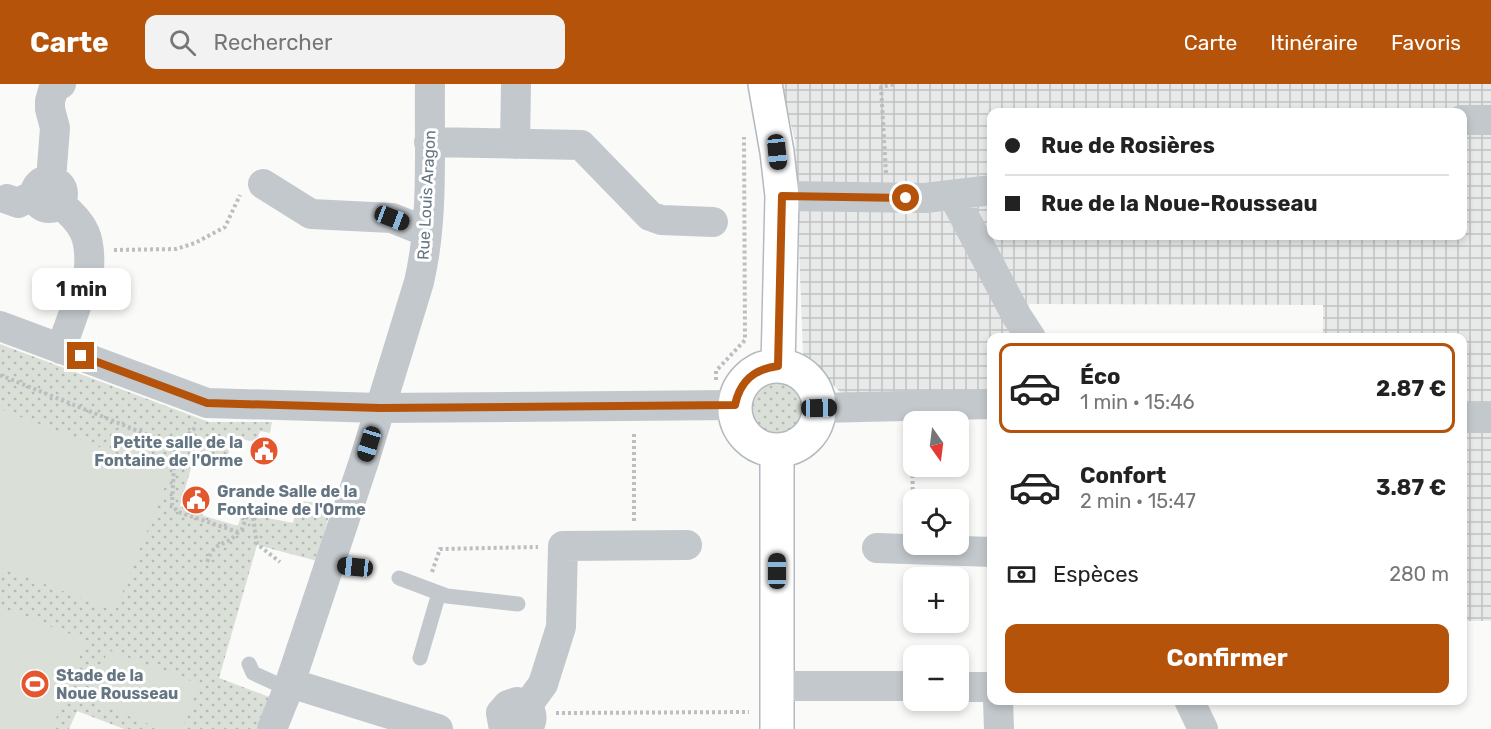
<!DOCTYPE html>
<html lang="fr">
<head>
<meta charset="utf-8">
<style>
	body { margin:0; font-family:Rubik,sans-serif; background:#f2f2f2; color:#222; height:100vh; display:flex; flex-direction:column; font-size:22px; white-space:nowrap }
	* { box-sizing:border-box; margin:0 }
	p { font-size:20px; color:#767676 }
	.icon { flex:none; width:33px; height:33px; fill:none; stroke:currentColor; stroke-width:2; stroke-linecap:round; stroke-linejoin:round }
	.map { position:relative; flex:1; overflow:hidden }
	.sheet { position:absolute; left:987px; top:249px; width:480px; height:372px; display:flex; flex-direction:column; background:#fff; border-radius:12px; box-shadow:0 3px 9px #0003 }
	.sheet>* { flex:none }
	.hud { position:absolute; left:987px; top:24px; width:480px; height:132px; border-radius:12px; box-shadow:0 3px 9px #0003; display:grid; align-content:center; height:132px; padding:0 18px; background:#fff }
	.needle { width:39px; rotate:166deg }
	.fabs { position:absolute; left:903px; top:327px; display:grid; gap:12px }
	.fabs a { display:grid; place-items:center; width:66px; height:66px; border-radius:12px; background:#fff; box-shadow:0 3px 9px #0003; font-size:30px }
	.end { position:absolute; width:27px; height:27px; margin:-14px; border:8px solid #b45309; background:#fff; box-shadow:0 0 0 3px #fff }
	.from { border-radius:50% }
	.bubble { position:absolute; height:42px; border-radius:12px; background:#fff; box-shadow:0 3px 9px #0003; font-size:20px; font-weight:700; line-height:42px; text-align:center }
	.car { position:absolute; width:18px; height:36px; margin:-18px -9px; border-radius:8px; box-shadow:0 0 4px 2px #0007; background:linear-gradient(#222 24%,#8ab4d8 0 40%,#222 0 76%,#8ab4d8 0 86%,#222 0) }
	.hud b { display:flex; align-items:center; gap:21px; height:57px; font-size:22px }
	.hud b+b { border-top:2px solid #e0e0e0 }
	.hud i { width:15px; height:15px; background:#222 }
	ul { padding:10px 0 0; list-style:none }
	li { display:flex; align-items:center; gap:18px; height:90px; margin:0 12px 9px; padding:0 6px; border:3px solid transparent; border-radius:12px }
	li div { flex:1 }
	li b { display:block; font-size:22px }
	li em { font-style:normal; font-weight:700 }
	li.on { border-color:#b45309 }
	li>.icon { width:54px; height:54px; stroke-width:1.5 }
	.pay { display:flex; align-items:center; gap:15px; height:66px; padding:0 18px; font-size:22px }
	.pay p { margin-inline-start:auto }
	.action { display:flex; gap:12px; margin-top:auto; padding:12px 18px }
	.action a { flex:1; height:69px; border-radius:12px; background:#b45309; color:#fff; font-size:24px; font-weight:700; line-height:69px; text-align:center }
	header { display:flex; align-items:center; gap:36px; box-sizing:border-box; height:84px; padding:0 30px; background:#b45309; color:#fff }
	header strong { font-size:28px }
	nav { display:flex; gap:33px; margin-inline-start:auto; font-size:21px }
	.search { width:420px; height:54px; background:#f2f2f2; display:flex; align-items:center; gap:15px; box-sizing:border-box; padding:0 21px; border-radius:12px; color:#767676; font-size:22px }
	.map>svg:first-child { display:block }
	.industrial { fill:url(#industrial-grid); fill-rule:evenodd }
	.grass { fill:url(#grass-dots) }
	.pitch { fill:#dadfd7 }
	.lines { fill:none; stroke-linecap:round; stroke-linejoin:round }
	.secondary-casing { stroke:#b3babf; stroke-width:36 }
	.path { stroke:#bbbfc2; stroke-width:4; stroke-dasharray:3 3; stroke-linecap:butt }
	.lane { stroke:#c3c8cc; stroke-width:15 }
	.street { stroke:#c3c8cc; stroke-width:30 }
	.secondary { stroke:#fff; stroke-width:33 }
	.route { stroke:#b45309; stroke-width:8 }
	.labels { text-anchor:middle; stroke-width:6; stroke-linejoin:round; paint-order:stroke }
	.street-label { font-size:16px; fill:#657683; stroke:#fff }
	.poi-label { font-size:16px; font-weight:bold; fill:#657683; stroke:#fff; text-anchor:start }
</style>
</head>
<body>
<header>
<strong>Carte</strong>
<div class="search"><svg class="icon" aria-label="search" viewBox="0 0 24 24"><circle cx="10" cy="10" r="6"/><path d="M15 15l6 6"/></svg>Rechercher</div>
<nav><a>Carte</a><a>Itinéraire</a><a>Favoris</a></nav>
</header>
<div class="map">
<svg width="1491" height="645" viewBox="0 0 1491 645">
	<defs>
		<pattern id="industrial-grid" width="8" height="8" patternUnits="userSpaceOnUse" patternTransform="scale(1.5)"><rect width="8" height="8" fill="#e8e9e9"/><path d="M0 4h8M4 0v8" fill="none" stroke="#c0c1c2"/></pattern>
		<pattern id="grass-dots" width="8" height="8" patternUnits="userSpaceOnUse" patternTransform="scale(1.5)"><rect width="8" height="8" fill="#dadfd7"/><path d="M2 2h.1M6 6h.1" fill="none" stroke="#b4b9b4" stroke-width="1.8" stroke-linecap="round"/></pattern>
	</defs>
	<rect width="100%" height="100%" fill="#fafaf8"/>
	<path class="industrial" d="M780,0h711v537h-28l-1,-283 -139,-1v-32l-294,-1 -11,33 -26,1 -1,59 -147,-1 -41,-42 -8,-214zM992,28h470v124h-470z"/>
	<path class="grass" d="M0,260l209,78h63l-2,11 -10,-2 -3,10 -23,-2 -11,28 -29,-9 -14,48 16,5 3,-2 5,7 34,10 4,-13 51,10 5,-22 34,3 -15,57 -60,-16 -38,133 56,21 -12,30h-139l-47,-18 -8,18h-69z
		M751 323a27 27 0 1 1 54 0a27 27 0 1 1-54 0Z"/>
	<path class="pitch" d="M0,325l170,65 -55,137 -115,-44z
		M0,523l86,33 -34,89h-52z
		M108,566l91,34 -17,45h-20l-73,-28z"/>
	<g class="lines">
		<g class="secondary-casing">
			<path id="secondary" d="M765,0l12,68 5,44 -4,170
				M735 324a42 42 0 1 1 84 0a42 42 0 1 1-84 0Z
				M777,645v-279"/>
		</g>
		<path class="path" d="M886,89l-5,-86 14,-3
			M114,166l62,-1 19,-6 30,-16 15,-32
			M0,291l175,71
			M716,296v-9l29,-31 -1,-203
			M195,344l-20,18 -3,59 6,7 60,20 4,-3 9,-25 6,40 23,18
			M912,349l1,89
			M634,437v-89
			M207,478c8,-24 20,-14 31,-30
			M432,488l8,-23 98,-2
			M556,629l193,-1"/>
		<path class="lane" d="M329,481l26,2
			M399,494l48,18 71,8
			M420,574l19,-65
			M249,580l4,9 35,16"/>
		<path class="street" d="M1462,36h29
			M429,58l152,3 69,71 11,4 52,2
			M515,60l1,-60
			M35 110a14 14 0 1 1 28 0a14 14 0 1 1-28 0Z
			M51,96l4,-52 -5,-19v-8l4,-14 7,-3
			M263,100l48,30 81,4 35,14
			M953,111l63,120 15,23
			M782,112l143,2 67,-8
			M7,115l11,4 16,-8
			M60,120c25,20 31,34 29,66l-28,79
			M0,242l207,77 173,5 355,-3
			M819,324l173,-4
			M1462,334h29
			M877,464l115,4
			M290,599l148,46
			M777,602h137
			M958,603h34
			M998,616l1,29
			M1189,616l14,29
			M527,622l16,-22 18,-57 2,-81 124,-1
			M272,645l16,-40 76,-228 55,-179c15,-64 10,-133 11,-198
			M507,645l-4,-5 -2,-11 7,-8 9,-3c14,3 19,16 10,27"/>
		<use href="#secondary" class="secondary"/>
	</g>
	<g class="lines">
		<path class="route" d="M81,272l126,47 173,5 355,-3c5,-24 19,-36 43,-39l4,-170 124,2"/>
	</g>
	<defs>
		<g id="civic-disc" transform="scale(1.5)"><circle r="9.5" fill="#e4572e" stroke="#fff"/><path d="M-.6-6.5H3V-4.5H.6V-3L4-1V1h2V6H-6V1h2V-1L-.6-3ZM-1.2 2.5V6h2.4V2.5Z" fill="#fff"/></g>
		<g id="stadium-disc" transform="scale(1.5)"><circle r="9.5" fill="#e4572e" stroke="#fff"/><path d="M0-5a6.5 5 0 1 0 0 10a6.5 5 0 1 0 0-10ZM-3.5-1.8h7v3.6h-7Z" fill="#fff"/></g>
	</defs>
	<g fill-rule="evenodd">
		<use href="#civic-disc" x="264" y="367"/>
		<use href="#civic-disc" x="196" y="416"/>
		<use href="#stadium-disc" x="35" y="600"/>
	</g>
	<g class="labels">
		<g class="street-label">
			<text transform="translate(426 111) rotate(-87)" y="6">Rue Louis Aragon</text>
		</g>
		<g class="poi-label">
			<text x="243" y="364" text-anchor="end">Petite salle de la<tspan x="243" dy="18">Fontaine de l'Orme</tspan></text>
			<text x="217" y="413">Grande Salle de la<tspan x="217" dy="18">Fontaine de l'Orme</tspan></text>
			<text x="56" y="597">Stade de la<tspan x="56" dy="18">Noue Rousseau</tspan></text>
		</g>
	</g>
</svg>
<div class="fabs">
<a><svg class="needle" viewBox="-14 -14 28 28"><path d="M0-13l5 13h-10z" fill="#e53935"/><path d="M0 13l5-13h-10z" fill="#767676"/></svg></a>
<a><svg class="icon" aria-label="locate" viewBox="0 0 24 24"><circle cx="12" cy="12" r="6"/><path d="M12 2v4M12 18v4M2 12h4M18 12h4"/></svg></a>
<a>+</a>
<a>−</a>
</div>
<i class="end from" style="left:906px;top:114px"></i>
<i class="end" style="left:81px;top:272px"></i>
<div class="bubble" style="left:32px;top:184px;width:99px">1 min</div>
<i class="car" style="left:777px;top:68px;rotate:174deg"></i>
<i class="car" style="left:392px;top:134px;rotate:111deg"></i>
<i class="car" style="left:819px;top:324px;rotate:89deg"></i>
<i class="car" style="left:369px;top:360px;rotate:197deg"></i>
<i class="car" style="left:355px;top:483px;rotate:276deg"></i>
<i class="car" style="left:777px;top:487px;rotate:0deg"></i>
<div class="hud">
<b><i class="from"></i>Rue de Rosières</b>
<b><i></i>Rue de la Noue-Rousseau</b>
</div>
<section class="sheet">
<ul>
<li class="on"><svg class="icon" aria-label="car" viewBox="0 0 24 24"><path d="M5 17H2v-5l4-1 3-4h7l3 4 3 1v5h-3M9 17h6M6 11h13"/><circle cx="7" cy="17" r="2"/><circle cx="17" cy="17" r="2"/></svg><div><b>Éco</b><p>1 min · 15:46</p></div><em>2.87 €</em></li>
<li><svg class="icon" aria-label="car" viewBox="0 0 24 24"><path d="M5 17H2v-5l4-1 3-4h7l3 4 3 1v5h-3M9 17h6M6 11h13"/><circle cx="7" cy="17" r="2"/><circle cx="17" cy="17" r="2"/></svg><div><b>Confort</b><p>2 min · 15:47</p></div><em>3.87 €</em></li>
</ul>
<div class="pay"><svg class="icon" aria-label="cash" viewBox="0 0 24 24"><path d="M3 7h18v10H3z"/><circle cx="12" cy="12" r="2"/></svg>Espèces<p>280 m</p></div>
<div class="action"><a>Confirmer</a></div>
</section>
</div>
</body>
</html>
